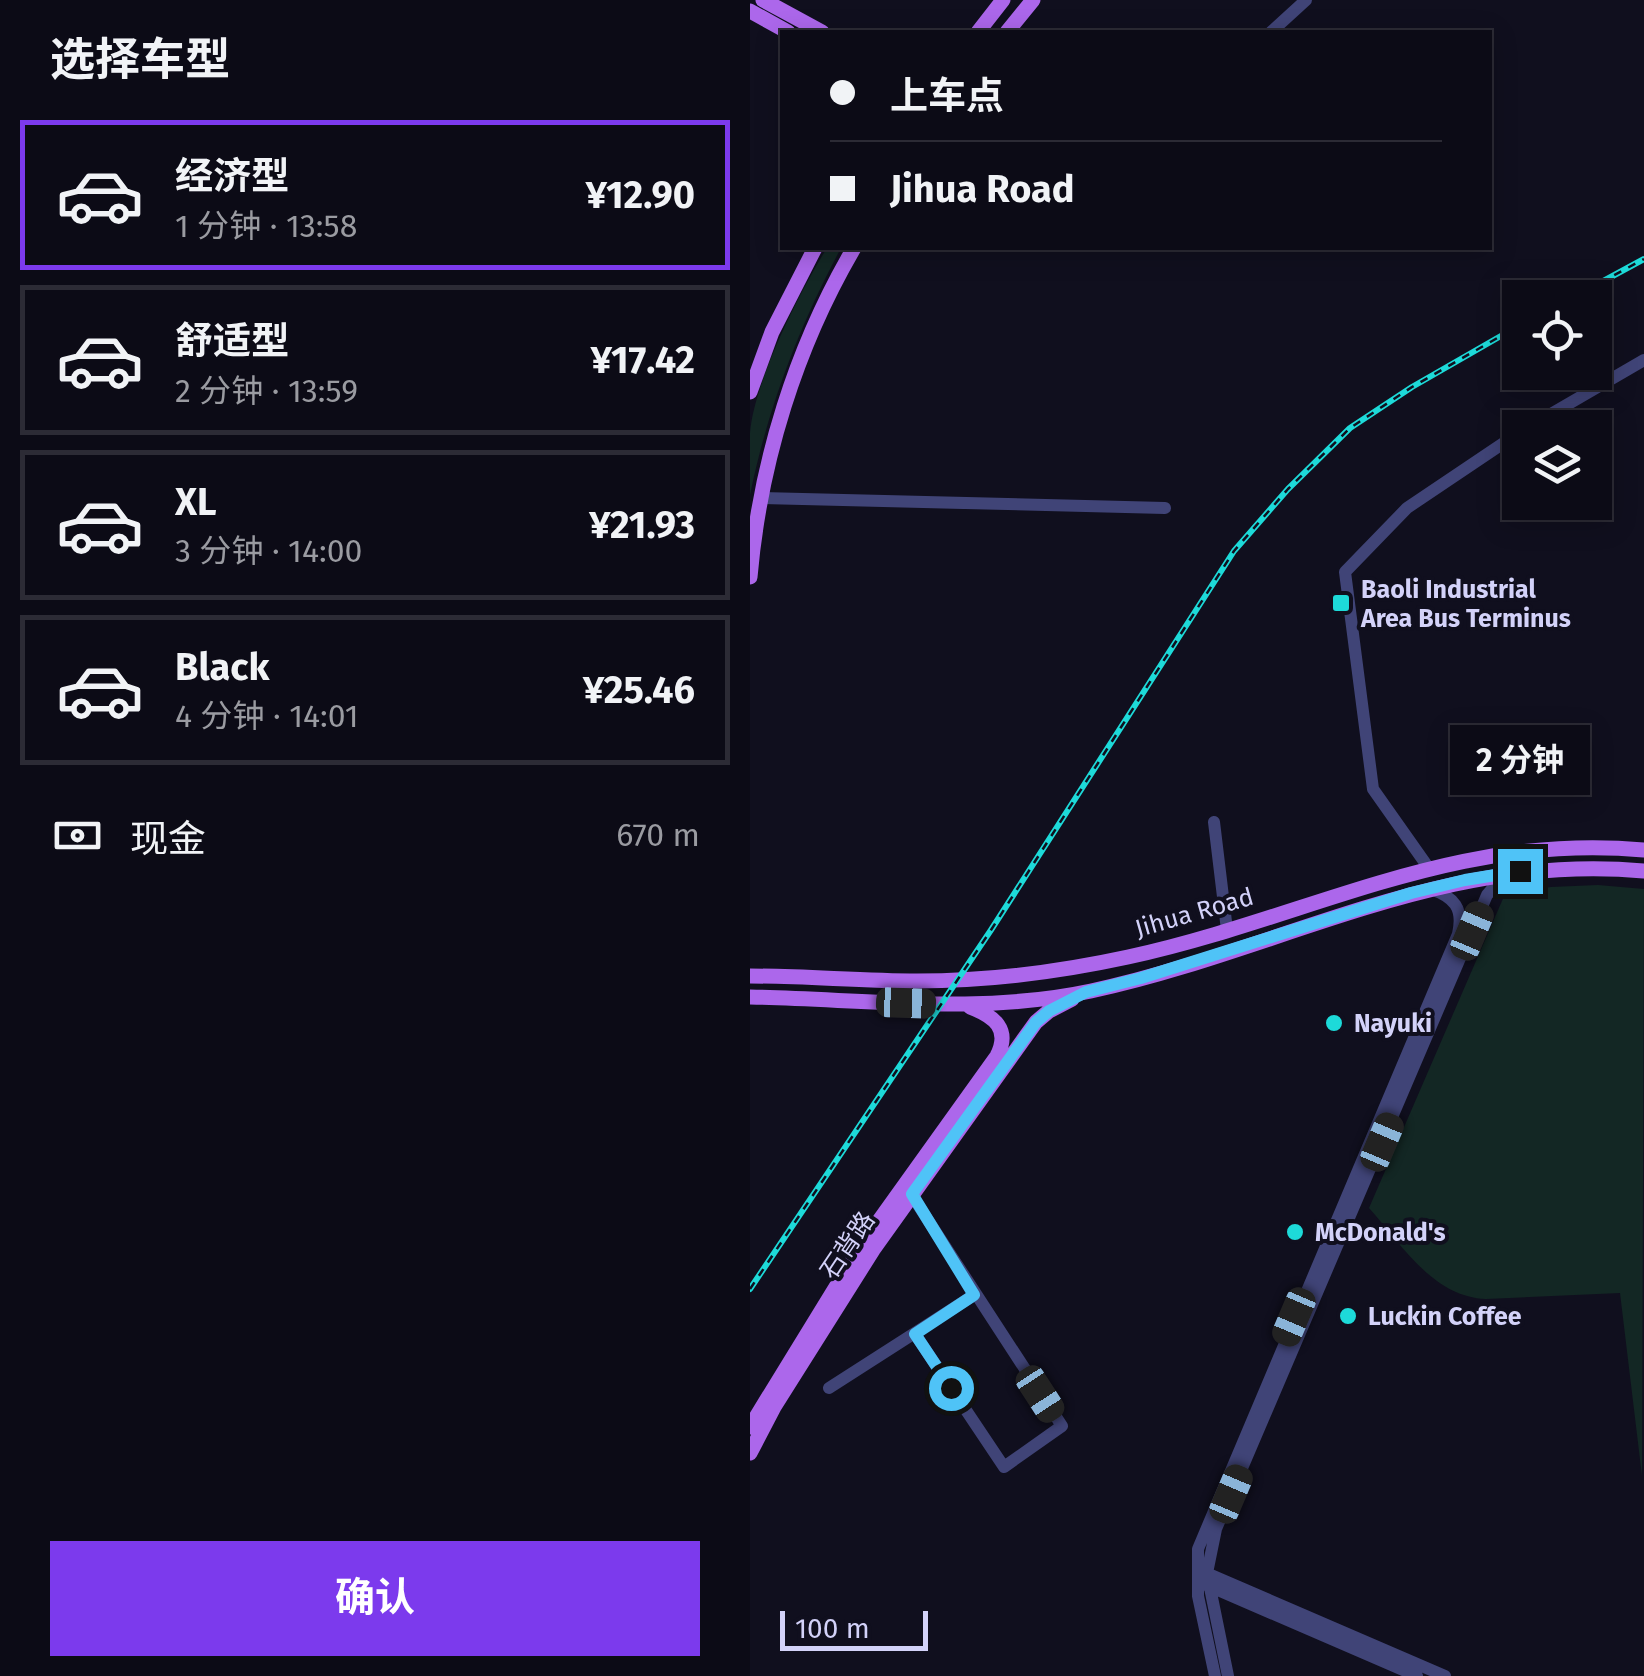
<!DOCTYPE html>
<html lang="zh">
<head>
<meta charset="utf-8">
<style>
	body { margin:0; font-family:"Fira Sans","Noto Sans SC",sans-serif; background:#15141f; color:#f1f3f6; height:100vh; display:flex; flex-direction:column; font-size:38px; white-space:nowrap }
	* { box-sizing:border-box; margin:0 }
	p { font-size:32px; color:#9a9ba1 }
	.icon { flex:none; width:55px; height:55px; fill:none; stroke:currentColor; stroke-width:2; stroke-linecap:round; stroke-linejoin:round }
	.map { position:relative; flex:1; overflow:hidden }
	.sheet { display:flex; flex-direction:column; background:#0c0b16; width:750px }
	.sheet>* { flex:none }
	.top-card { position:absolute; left:30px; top:30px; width:712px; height:220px; border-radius:0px; box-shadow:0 5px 25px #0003,0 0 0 2px #2c2b35; display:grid; align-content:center; height:220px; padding:0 50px; background:#0c0b16 }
	.controls { position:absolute; left:752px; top:280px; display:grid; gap:20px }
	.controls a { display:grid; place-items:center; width:110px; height:110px; border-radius:0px; background:#0c0b16; box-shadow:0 5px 25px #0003,0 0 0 2px #2c2b35; font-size:50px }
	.scale { position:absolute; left:30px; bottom:25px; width:148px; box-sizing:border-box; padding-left:10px; border:5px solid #d3d2f9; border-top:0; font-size:28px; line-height:35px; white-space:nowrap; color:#d3d2f9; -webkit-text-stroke:8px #100f1e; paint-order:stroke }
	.end { position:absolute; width:45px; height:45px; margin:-22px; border:12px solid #4fc3f7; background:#111; box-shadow:0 0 0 5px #111 }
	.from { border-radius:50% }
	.bubble { position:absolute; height:70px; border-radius:0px; background:#0c0b16; box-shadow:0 5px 25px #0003,0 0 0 2px #2c2b35; font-size:32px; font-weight:700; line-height:70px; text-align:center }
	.car { position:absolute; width:30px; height:60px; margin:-30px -15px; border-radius:12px; box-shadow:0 0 8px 2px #0007; background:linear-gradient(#222 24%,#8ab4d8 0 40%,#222 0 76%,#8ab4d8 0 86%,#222 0) }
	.top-card b { display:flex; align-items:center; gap:35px; height:95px; font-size:38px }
	.top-card b+b { border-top:2px solid #2c2b35 }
	.top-card i { width:25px; height:25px; background:#f1f3f6 }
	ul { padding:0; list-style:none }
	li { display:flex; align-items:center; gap:30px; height:150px; margin:0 20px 15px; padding:0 30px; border:5px solid #2c2b35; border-radius:0px }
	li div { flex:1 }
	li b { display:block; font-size:38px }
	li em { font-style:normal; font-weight:700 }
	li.selected { border-color:#7c3aed }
	li>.icon { width:90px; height:90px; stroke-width:1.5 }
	h2 { padding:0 50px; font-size:45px; line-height:120px }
	.pay { display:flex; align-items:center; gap:25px; height:110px; padding:0 50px; font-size:38px }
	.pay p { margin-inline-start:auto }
	.cta { display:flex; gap:20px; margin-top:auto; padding:20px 50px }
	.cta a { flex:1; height:115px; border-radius:0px; background:#7c3aed; color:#fff; font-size:40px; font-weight:700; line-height:115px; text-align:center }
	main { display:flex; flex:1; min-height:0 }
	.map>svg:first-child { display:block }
	.green { fill:#132724 }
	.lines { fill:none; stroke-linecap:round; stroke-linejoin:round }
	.minor { stroke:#404477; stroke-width:12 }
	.major { stroke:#ac67eb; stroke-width:15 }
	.rail-casing { stroke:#1ddad9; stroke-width:6 }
	.rail { stroke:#100f1e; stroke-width:2.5; stroke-dasharray:8; stroke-linecap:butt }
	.route { stroke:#4fc3f7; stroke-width:12 }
	.poi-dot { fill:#1ddad9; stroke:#100f1e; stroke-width:4 }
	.labels { text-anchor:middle; stroke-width:8; stroke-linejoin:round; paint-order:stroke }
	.poi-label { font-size:25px; font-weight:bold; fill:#d3d2f9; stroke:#100f1e; text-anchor:start }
	.street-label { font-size:25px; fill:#d3d2f9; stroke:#100f1e }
</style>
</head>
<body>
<main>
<section class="sheet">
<h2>选择车型</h2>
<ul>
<li class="selected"><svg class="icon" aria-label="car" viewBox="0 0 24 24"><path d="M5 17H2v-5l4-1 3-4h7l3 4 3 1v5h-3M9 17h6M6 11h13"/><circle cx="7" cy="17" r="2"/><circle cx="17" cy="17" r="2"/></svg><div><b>经济型</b><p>1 分钟 · 13:58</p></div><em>¥12.90</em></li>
<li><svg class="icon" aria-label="car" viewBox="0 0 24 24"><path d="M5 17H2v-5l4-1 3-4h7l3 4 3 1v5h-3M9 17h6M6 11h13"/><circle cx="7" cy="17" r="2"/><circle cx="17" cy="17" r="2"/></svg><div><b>舒适型</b><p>2 分钟 · 13:59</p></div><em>¥17.42</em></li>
<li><svg class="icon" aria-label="car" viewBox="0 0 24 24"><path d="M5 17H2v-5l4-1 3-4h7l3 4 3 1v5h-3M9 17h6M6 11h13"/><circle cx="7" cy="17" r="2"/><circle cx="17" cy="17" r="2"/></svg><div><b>XL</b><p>3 分钟 · 14:00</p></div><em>¥21.93</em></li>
<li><svg class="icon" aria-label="car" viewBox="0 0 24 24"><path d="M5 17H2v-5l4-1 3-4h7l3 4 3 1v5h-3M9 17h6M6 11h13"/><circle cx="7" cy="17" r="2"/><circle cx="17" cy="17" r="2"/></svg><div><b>Black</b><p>4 分钟 · 14:01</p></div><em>¥25.46</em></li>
</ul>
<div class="pay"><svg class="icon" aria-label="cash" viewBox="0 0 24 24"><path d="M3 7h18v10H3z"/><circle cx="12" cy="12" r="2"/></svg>现金<p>670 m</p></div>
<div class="cta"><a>确认</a></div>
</section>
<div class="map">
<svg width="894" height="1676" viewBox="0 0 894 1676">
	<rect width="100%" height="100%" fill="#100f1e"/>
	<path class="green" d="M77,248h14c-42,78 -73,159 -91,247 0,-21 0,-42 0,-62 4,-51 50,-142 77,-185z
		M848,885l46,4 -2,587 -22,-183 -134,6c-53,-2 -84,-54 -117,-91l136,-314 46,-7z"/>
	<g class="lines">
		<path class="minor" d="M521,32l35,-32
			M777,428l117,-68
			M11,498l404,10
			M464,822l13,108
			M678,867l-55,-78 -28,-217 62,-64 113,-76
			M161,1194l151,232 -58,41 -89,-133
			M79,1388l145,-93
			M454,1572l241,104
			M454,1584l213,92
			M465,1676l-17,-80v-47l260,-615c6,-26 -4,-37 -27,-45
			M478,1676l-21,-103 9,-44 271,-634 18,-21"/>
		<path class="major" d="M13,0l59,32
			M0,11l38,21
			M228,32l25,-32
			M257,32l26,-32
			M0,392l22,-60 43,-84
			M0,577c10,-115 46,-230 104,-329
			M0,976c56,0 111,5 167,5 71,0 142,-9 211,-24 180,-39 324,-125 516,-107
			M0,997c113,2 229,18 341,-6 190,-41 351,-139 553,-120
			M0,1427l113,-184 134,-187c14,-27 -3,-40 -27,-49
			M0,1453l24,-46 99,-157 163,-228 13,-11 23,-12"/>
		<g class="rail-casing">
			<path id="rail" d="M822,298l72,-39
				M0,1289l241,-359 243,-379 54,-62 62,-61 62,-41 108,-62"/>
		</g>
		<use href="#rail" class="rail"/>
	</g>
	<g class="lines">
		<path class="route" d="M201,1388l-36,-54 59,-39 -62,-101 124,-172 13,-11 37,-19 55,-14 270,-85 54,-13 55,-9"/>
	</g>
	<g class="poi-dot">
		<rect x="581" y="593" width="20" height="20" rx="5"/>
		<circle cx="584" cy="1023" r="10"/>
		<circle cx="545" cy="1232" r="10"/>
		<circle cx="598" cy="1316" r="10"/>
	</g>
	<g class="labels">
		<g class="poi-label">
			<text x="611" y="598">Baoli Industrial<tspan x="611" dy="29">Area Bus Terminus</tspan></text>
			<text x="604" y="1032">Nayuki</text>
			<text x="565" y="1241">McDonald's</text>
			<text x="618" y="1325">Luckin Coffee</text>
		</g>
		<g class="street-label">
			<text transform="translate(444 912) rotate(-16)" y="9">Jihua Road</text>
			<text transform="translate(97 1245) rotate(-56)" y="9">石背路</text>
		</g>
	</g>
</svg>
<div class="controls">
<a><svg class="icon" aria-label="locate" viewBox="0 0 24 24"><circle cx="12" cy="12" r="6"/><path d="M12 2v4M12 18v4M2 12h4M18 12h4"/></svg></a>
<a><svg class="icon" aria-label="layers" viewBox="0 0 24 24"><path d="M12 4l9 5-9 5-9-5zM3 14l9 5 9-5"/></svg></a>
</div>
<div class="scale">100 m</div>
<i class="end from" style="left:201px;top:1388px"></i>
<i class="end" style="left:770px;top:871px"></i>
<div class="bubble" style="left:700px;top:725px;width:140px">2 分钟</div>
<i class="car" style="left:722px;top:931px;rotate:23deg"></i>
<i class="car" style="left:156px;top:1003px;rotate:92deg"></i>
<i class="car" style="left:632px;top:1142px;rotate:23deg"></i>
<i class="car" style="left:544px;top:1317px;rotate:203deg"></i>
<i class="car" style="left:290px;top:1394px;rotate:147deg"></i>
<i class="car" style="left:481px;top:1494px;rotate:23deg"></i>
<div class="top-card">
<b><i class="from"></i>上车点</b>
<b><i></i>Jihua Road</b>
</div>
</div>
</main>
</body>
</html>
